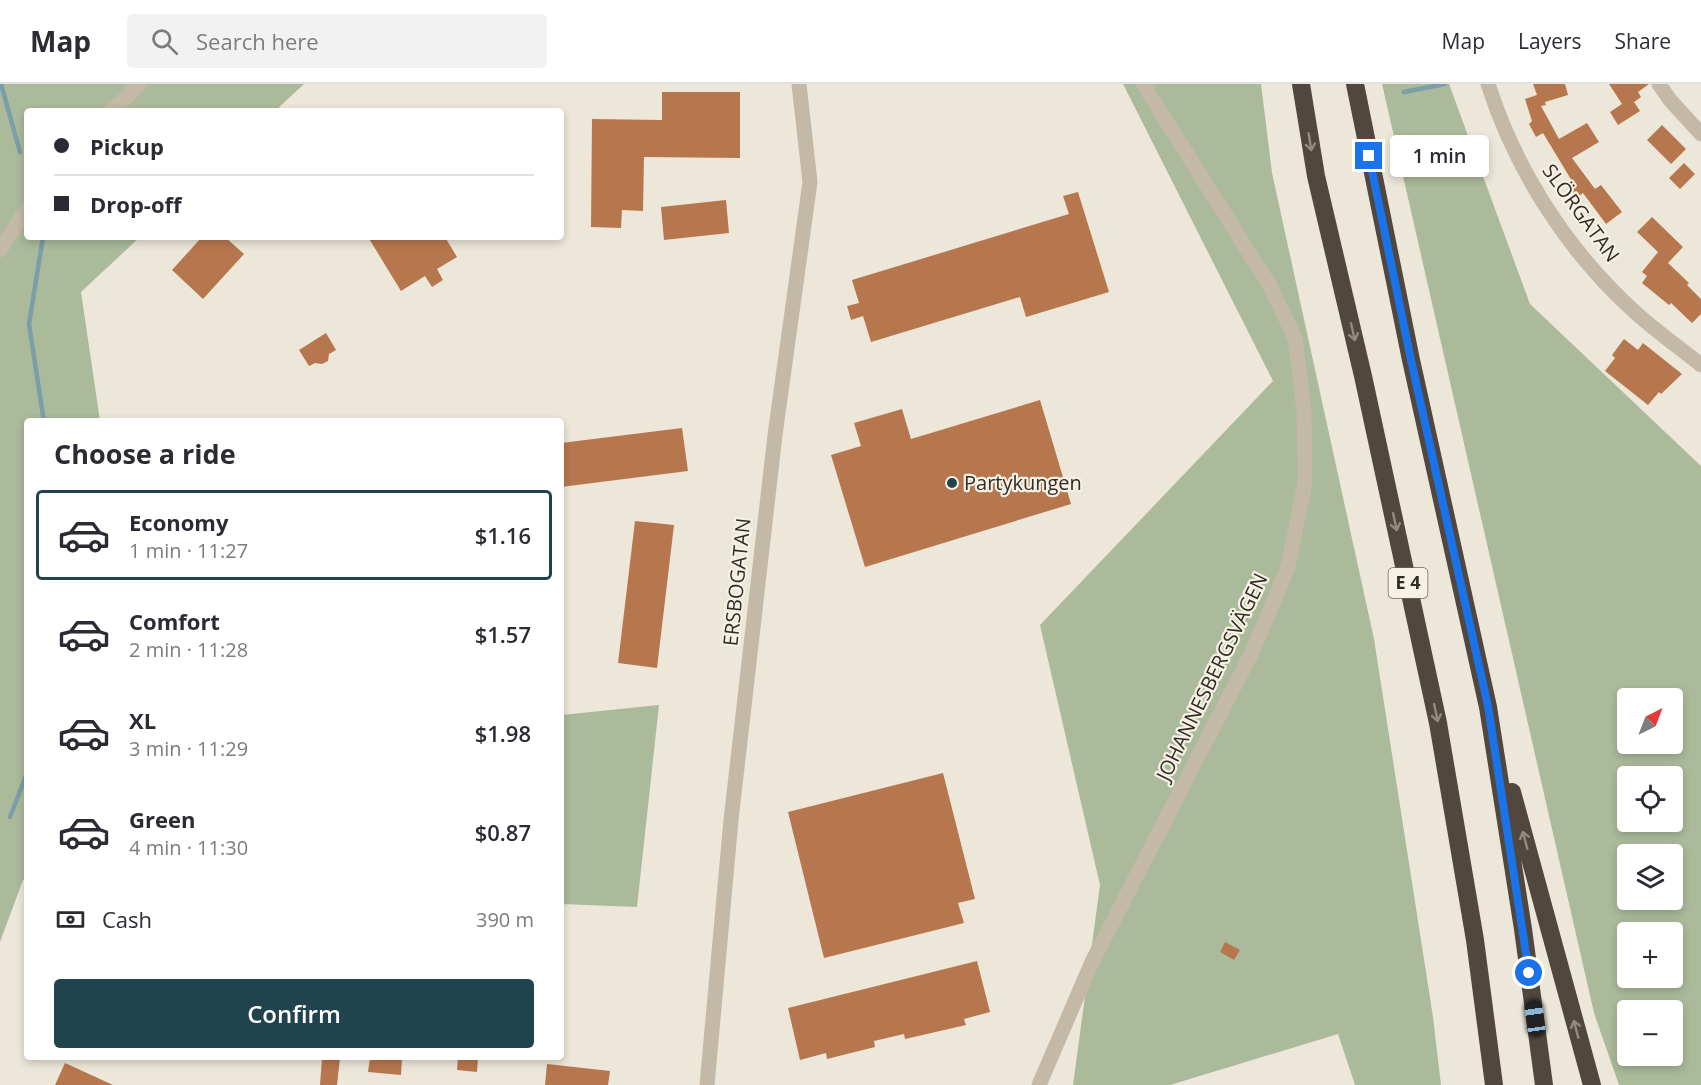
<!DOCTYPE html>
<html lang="en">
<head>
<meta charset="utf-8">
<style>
	body { margin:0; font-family:"Open Sans",sans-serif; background:#f2f2f3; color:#2b2b33; height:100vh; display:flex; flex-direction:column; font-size:22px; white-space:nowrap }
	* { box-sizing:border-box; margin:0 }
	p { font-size:20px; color:#7c7c81 }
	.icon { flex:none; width:33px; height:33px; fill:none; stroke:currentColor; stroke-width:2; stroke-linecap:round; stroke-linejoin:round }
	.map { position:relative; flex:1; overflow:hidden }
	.side { position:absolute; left:24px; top:334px; width:540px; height:642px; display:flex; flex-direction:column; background:#fff; border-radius:6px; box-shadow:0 3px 9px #0003 }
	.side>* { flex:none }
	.hud { position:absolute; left:24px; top:24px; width:540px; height:132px; border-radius:6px; box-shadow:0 3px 9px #0003; display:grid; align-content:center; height:132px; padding:0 30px; background:#fff }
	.needle { width:39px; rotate:42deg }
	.controls { position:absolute; left:1617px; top:604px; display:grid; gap:12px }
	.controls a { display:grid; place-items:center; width:66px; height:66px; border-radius:6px; background:#fff; box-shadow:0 3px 9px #0003; font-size:30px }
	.end { position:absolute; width:27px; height:27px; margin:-14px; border:8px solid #1a73e8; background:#fff; box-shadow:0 0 0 3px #fff }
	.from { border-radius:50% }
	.bubble { position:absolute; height:42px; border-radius:6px; background:#fff; box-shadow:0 3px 9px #0003; font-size:20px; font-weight:600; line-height:42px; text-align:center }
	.car { position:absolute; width:18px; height:36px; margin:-18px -9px; border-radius:8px; box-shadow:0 0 4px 2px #0007; background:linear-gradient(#222 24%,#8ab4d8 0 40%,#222 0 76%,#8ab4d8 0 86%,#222 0) }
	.hud b { display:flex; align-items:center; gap:21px; height:57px; font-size:22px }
	.hud b+b { border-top:2px solid #e1e1e2 }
	.hud i { width:15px; height:15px; background:#2b2b33 }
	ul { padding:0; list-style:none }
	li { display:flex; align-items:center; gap:18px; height:90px; margin:0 12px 9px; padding:0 18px; border:3px solid transparent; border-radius:6px }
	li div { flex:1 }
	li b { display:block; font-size:22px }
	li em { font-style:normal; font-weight:600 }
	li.selected { border-color:#21434d }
	li>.icon { width:54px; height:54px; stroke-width:1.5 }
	h2 { padding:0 30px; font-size:27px; line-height:72px }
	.pay { display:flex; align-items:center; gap:15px; height:66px; padding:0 30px; font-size:22px }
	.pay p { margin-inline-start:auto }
	.action { display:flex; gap:12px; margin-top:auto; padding:12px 30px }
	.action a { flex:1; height:69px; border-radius:6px; background:#21434d; color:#fff; font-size:24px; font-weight:600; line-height:69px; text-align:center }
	header { display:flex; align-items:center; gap:36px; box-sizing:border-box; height:84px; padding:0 30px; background:#fff; border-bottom:2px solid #e1e1e2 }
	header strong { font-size:28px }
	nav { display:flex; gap:33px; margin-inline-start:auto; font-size:21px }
	.search { width:420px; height:54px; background:#f2f2f3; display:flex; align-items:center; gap:15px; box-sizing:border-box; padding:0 21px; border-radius:6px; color:#7c7c81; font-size:22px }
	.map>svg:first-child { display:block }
	.green { fill:#abba9b; fill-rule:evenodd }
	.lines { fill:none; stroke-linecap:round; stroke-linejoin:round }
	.stream { stroke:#7b9ea7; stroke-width:4.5 }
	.building { fill:#b7774e }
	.minor { stroke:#c4b8a7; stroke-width:15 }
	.tertiary { stroke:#c4b8a7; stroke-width:15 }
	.motorway { stroke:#51473e; stroke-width:18 }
	.oneway { stroke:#938b80 }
	.route { stroke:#1a73e8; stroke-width:8 }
	.poi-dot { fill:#21434d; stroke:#f6f1e4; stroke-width:2 }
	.labels { text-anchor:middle; stroke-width:4.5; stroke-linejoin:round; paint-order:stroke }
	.shield { fill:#f6f1e4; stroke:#6c665f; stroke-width:1.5 }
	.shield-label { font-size:18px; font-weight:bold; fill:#312b26 }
	.street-label { font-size:20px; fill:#312b26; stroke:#f6f1e4 }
	.poi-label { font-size:20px; fill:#312b26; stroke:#f6f1e4; text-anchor:start }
</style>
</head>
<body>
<header>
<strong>Map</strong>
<div class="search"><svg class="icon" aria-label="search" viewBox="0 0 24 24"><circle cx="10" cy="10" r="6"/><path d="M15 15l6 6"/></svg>Search here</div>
<nav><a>Map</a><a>Layers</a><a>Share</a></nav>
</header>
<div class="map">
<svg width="1701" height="1001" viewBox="0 0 1701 1001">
	<rect width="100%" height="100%" fill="#ede7d9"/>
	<path class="green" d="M0,0h304l-29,27h-248v126h113l-59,55 19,129 -73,1v458h-4l-23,62z
		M1123,0h138l11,89 102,466 59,378 8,68h-86l-17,-51 -168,51h-97l27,-200 -60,-260 233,-244z
		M1382,0h67l81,220 171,162v619h-82l-25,-72zM1628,615h44v45h-44zM1628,693h44v45h-44zM1628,771h44v45h-44zM1628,849h44v45h-44zM1628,927h44v45h-44z
		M659,621l-22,202 -76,-3v-189z"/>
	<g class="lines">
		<path class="stream" d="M1,0l19,68
			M1404,8l41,-8
			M43,153l-14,87 15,98
			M10,733l17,-44"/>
	</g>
	<path class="building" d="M1533,0h32l3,11 -23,7 1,3 -5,1 18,33 28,-16 12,19 -27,16 23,31 6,-4 21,27 -16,12 -23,-31 -8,6 -9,-13 6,-5 -29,-48 -7,4 -7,-13 3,-3 -7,-22 12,-4z
		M1609,0h40l-11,8 3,5 -7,5 6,9 -22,14 -8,-13 12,-8z
		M662,8h78v66l-96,-1 -1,54 -21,-1 -1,18 -30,-1 1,-108 70,1z
		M1662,41l24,24 -15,15 -24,-24z
		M1684,79l11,11 -15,15 -11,-11z
		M1078,108l31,100 -83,25 -6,-20 -149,45 -8,-26 -12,4 -4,-14 12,-3 -7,-23 217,-66 -6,-18z
		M726,116l3,33 -65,7 -3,-33z
		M1652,133l31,30 -15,16 21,20 -2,2 14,14v15l-9,9 -21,-20 -2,2 -27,-22 5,-7 -5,-4 16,-20 -21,-20z
		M202,153h23l19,17 -41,45 -31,-29z
		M368,153h77l12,20 -20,12 6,11 -11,7 -7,-11 -24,15z
		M326,249l10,17 -7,4 -1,7 -6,3 -7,-1 -6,3 -10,-16z
		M1624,255l14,11 5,-7 39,31 -21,20 -2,-2 -11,13 -43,-34 10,-13 -3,-3z
		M1040,316l31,104 -206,63 -34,-112 30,-9 -7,-23 48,-14 9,30z
		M682,344l6,43 -127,16v-44z
		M635,437l39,4 -17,143 -39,-5z
		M943,689l32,126 -17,4 6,20 -140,35 -36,-146z
		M1225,858l15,8 -6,10 -14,-8z
		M977,877l13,51 -26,7 2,6 -61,14 -1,-5 -30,7 1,6 -48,12 -1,-6 -26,7 -12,-52z
		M322,974h18l-3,27h-17z
		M370,974h32l-1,17 -33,-3z
		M458,974h20l-1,14 -20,-2z
		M65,979l48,22h-58z
		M547,980l63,7 -2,14h-63z"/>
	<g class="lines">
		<path class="minor" d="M1488,0c28,87 80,168 148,229 21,19 44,35 65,52
			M1659,0l11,16 31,34
			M707,1001l24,-265 44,-385 35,-253 -11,-98
			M1039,1001l53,-123 161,-312 35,-83 17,-84 -1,-72 -9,-73 -25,-52 -127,-202"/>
		<path class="tertiary" d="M111,27l29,-27
			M0,166l27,-41"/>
		<path class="motorway" d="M1301,0l15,92 47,200 75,347 37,217 19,145
			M1355,0l56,276 77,347 35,222 21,156
			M1512,708l80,293"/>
	</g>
	<defs><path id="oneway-shaft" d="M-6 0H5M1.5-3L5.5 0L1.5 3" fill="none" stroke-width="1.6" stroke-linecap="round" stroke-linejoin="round" transform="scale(1.5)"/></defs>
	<g class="oneway">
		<use href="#oneway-shaft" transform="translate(1310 58) rotate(81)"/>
		<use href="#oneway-shaft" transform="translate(1353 248) rotate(77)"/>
		<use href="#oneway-shaft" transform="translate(1395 438) rotate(78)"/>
		<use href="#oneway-shaft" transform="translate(1436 629) rotate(78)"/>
		<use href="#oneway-shaft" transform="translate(1525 756) rotate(-105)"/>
		<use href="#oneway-shaft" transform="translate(1576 945) rotate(-105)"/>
	</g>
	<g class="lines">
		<path class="route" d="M1369,72l42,204 77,346 41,267"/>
	</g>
	<circle class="poi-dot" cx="952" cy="399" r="6"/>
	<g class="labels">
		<rect class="shield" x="1388.5" y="484" width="39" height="30" rx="4.5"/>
		<g class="shield-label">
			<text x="1408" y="505">E 4</text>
		</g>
		<g class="street-label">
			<text transform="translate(1581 129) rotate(54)" y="7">SLÖRGATAN</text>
			<text transform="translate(737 498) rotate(-84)" y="7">ERSBOGATAN</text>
			<text transform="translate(1212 593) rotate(-64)" y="7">JOHANNESBERGSVÄGEN</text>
		</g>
		<g class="poi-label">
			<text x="964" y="406">Partykungen</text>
		</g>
	</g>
</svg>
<div class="controls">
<a><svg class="needle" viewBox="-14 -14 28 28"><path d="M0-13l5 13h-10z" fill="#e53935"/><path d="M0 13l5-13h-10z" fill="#7c7c81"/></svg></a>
<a><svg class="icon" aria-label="locate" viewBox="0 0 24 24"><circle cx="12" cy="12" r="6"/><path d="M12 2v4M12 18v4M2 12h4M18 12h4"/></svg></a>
<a><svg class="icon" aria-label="layers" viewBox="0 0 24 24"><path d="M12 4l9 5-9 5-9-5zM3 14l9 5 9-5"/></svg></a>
<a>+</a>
<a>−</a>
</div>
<i class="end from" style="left:1529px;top:889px"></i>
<i class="end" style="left:1369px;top:72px"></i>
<div class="bubble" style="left:1390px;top:51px;width:99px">1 min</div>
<i class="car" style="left:1535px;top:934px;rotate:352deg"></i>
<div class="hud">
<b><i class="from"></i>Pickup</b>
<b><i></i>Drop-off</b>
</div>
<section class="side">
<h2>Choose a ride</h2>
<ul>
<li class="selected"><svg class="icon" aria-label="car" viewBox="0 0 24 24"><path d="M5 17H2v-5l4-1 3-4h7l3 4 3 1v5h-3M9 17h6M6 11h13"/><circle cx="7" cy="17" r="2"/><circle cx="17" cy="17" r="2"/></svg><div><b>Economy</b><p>1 min · 11:27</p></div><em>$1.16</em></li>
<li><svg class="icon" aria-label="car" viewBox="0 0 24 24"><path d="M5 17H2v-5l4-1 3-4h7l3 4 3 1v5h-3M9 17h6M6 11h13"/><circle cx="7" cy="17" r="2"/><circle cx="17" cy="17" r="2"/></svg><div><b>Comfort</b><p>2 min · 11:28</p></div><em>$1.57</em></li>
<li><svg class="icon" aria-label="car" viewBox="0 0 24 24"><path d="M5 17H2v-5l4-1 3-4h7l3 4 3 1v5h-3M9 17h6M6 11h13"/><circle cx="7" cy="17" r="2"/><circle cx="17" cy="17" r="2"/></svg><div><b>XL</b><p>3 min · 11:29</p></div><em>$1.98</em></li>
<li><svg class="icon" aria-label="car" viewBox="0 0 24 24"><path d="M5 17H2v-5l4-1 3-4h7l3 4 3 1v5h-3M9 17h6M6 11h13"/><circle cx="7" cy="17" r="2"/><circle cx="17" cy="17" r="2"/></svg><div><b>Green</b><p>4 min · 11:30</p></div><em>$0.87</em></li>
</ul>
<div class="pay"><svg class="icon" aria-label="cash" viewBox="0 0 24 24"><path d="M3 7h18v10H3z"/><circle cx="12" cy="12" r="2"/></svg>Cash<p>390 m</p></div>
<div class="action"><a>Confirm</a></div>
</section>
</div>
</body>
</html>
